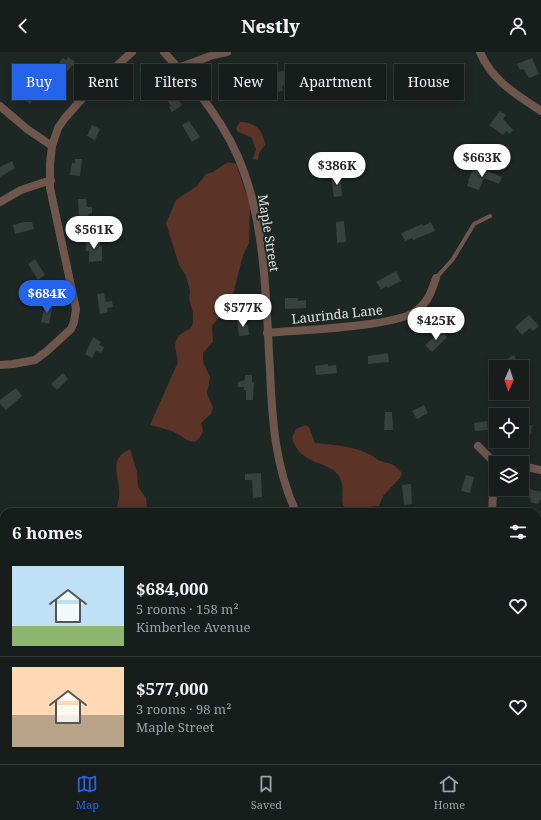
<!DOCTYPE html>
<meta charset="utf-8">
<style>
:root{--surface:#161d1b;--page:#1f2624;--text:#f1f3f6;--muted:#9ea2a3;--line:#353b3a;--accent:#2563eb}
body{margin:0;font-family:"Noto Serif",serif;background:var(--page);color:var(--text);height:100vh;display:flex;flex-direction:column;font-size:15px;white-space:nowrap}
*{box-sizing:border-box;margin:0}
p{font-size:13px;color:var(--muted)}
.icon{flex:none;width:22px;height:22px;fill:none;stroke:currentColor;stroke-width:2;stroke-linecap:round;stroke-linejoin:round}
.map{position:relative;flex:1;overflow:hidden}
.side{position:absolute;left:0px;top:456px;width:541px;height:256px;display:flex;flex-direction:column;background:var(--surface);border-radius:12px 12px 0 0;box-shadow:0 2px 10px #0003,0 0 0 1px var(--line)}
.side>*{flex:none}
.guide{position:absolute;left:12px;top:12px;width:517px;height:36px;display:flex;gap:8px}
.needle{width:26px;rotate:183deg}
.fabs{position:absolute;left:489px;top:308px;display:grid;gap:8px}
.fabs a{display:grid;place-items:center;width:40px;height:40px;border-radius:0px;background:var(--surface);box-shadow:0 2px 10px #0003,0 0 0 1px var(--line);font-size:20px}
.price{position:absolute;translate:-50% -34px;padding:0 9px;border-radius:14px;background:#fff;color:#222;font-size:13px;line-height:26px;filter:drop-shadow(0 1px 2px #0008)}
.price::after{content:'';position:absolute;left:50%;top:24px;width:12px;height:9px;margin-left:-6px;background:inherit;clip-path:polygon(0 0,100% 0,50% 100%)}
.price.active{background:var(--accent);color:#fff}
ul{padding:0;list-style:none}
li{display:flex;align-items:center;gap:12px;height:100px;padding:0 12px}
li+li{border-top:1px solid var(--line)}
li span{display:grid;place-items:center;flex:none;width:112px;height:80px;border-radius:0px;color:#555}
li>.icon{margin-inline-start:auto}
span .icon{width:48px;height:48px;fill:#fffc;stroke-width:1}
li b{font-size:17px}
h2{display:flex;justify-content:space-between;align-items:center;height:48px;padding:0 12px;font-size:17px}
.tag{padding:0 14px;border-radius:0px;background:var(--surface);box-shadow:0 2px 10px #0003,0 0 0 1px var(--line);font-size:14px;line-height:36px}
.tag.active{background:var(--accent);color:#fff}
header{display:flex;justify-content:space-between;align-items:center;height:52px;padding:0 12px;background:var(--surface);font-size:18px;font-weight:800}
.tabs{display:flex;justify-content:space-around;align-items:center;height:56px;border-top:1px solid var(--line);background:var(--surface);font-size:11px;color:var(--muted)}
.tabs a{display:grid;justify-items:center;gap:2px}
.tabs .active{color:var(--accent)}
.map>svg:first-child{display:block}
.green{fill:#5b3427}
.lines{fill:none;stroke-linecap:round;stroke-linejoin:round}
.stream{stroke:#004235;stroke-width:2}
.building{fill:#37413e}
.service{stroke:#6f564d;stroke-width:4}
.minor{stroke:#6f564d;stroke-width:8}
.labels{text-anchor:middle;stroke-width:4;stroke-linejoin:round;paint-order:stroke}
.street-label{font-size:13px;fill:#dde3e1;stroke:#1d2724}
</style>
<header><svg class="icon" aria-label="back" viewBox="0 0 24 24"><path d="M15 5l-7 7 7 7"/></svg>Nestly<svg class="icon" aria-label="person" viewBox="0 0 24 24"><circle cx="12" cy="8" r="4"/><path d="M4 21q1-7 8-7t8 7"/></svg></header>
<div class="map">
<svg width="541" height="712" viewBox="0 0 541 712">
<rect width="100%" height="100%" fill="#1d2724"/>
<!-- green -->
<path class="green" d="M240,70c16,0 23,9 25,23l-6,8 -1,7 -5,-1 3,-10 -5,-12 -13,-5 -2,-3 1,-3z
M228,110l8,2 14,41 -1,38 -6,12 -12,48 -19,23 1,16 -10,11v9l7,15 -3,17 6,13 -2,7 -10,9 2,8c-8,20 -17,7 -29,1 -7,-3 -16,-5 -24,-7l28,-63 -3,-16 1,-5 3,-6 12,-7 2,-5v-10l-4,-15 1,-7 -4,-15 -7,-11 -13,-42 10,-23 21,-14 9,-12 7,-2z
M306,373l3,2 6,16c19,2 39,3 56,12 3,1 5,4 7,5 14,6 12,0 24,13l-2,5 -17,18 -4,10 -33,3c-8,-7 0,-20 -6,-31 -8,-18 -40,-11 -48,-40l4,-9z
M130,397l7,23 1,15 8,11 1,14h-31c1,-7 4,-15 3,-22 -1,-18 -10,-31 11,-41z"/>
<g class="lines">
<!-- stream -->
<path class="stream" d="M153,708l1,4"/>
</g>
<!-- building -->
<path class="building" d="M68,5l7,5 -12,15 -6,-5 5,-7 -3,-3 4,-4 3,2z
M532,6l7,16 -10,4 -6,-9 -3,1 -3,-6z
M145,11l11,8 -6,7 -11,-8z
M447,12l16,8 -6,14 -5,-2 1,-4 -10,-6z
M324,16v2l6,-2 2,11 -18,3 -3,-11z
M360,18l17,1v7h-6v3h-11z
M284,19l3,14 -5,1 1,5 -5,1 -1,-5 -8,2 -2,-12 11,-2 -1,-3z
M404,19l18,3 -3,10 -10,-2v-2l-6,-2z
M239,26l5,22 -5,1 -2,-5 -11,3 -3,-11 7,-1 -1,-2 4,-1v-4z
M21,33l15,12 -6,7 -14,-13z
M170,37l12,16 -10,7 -3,-5 2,-1 -8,-12z
M500,59l6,4 -3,4 10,11 -3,4 -4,-3 -3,4 -14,-10z
M189,69l11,16 -8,5 -10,-17z
M92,73l8,4 -5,11 -8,-4z
M75,107h7l-2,17 -10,-1 2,-12h3z
M12,109l3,7 -15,9v-10z
M474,114l28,11 -3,7 -15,-6 -5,12 -12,-4 2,-5h-1z
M340,123l2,21 -8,1 -3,-21z
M78,147h8l1,8h5v6l-4,1v3l-9,1z
M344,169l2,21 -9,1 -1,-21z
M24,170h8l2,7 -19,5 -2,-9z
M431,170l4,9 -22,9 -1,-2 -7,3 -4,-8 21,-9 1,2z
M86,187h9v3l5,-1v5h2v15l-13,1v-11h-3z
M35,207l10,16 -7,5 -10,-16z
M396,219l5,10 -13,7 -1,-2 -6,3 -5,-7z
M104,241l2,9 6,-1 1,6 -6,1 1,4 -8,2 -3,-20z
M285,246h13v3l8,-1v8l-21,1z
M45,252l8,1 -4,19 -8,-2z
M529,263l10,11 -6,5 -3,-3 -8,7 -7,-8z
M237,267h6v6h5l1,10 -10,1z
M441,279l6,6 -15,15 -7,-7z
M93,285l8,5 -2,3 5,2 -3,6 -5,-3 -4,8 -7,-4z
M388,301l1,9 -21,2v-8z
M514,303l6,12h-13l-4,-6z
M328,312v2l8,-1 1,8 -21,2 -1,-9z
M63,321l5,6 -11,11 -6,-6z
M245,323h7v7h2l-1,18h-7v-10h-2v-3h-6v-5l7,-2z
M16,336l6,8 -16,14 -6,-6v-4z
M424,353l4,8 -11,6 -5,-8z
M385,360h7l1,18h-9z
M487,369l1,9 -13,1 -1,-8z
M522,372l10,1 -1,9 -9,-1z
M261,421l1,24 -9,1 -1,-18h-7v-6z
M466,423l8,2 -4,16 -9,-2z
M411,432l1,20 -8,1 -2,-20z
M526,436l15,4v9l-2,-1 -1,4 -8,-2 1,-4 -7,-2z"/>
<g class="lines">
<!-- service -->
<path class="service" d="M436,226l17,-19 21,-35 16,-8"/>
<!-- minor -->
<path class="minor" d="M164,0c32,36 64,74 80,120 22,61 22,134 26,198 2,49 5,97 26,142
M480,0c12,29 36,42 61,59
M178,16l35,-13 14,-3
M0,54l27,23 25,17
M0,150l21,-12 30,-10
M267,281c30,-3 129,-6 149,-22 12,-9 15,-18 20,-33
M0,313l13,-1 22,-4 12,-9 24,-22 3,-7 2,-13 -26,-121v-24l2,-18 6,-18 7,-10 23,-26 44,-40
M478,394l18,18
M522,414l19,4
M492,460l1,-17 3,-16
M537,623l4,-2
M537,630l4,7
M289,708l3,4
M428,708l3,4
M409,712l8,-4"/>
</g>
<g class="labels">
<!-- street labels -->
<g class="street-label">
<text transform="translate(269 181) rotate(81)" y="5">Maple Street</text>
<text transform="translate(337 262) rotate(-6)" y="5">Laurinda Lane</text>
</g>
</g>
</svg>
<div class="fabs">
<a><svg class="needle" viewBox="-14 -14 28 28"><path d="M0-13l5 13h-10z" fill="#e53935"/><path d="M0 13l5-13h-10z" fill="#9ea2a3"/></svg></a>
<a><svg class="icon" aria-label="locate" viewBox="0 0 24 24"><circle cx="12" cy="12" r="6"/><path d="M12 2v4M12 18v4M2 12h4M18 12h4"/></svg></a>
<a><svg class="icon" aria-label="layers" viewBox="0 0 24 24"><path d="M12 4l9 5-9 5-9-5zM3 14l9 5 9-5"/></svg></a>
</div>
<b class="price" style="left:482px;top:126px">$663K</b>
<b class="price" style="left:337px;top:134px">$386K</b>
<b class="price" style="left:94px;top:198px">$561K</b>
<b class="price active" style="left:47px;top:262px">$684K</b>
<b class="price" style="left:243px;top:276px">$577K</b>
<b class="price" style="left:436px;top:289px">$425K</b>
<div class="guide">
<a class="tag active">Buy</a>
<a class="tag">Rent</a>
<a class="tag">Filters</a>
<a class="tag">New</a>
<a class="tag">Apartment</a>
<a class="tag">House</a>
</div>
<section class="side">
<h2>6 homes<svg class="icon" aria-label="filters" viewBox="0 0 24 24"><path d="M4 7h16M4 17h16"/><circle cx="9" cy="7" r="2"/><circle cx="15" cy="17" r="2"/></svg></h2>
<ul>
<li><span style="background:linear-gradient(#bfe0f5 75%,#8fb573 0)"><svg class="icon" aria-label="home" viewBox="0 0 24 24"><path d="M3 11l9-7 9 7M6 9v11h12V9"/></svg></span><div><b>$684,000</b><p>5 rooms · 158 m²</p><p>Kimberlee Avenue</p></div><svg class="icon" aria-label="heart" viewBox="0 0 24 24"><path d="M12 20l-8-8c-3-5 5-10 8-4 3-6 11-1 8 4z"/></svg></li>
<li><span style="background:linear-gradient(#ffd9b3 60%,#b9a48a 0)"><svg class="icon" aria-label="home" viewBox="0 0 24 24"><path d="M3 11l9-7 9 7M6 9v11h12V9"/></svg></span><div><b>$577,000</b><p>3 rooms · 98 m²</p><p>Maple Street</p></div><svg class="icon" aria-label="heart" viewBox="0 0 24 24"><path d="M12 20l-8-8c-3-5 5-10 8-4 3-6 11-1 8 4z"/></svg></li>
</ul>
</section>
</div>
<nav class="tabs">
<a class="active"><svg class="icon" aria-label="map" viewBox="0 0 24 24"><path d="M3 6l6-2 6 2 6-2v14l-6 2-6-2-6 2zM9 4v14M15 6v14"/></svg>Map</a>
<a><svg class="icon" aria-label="saved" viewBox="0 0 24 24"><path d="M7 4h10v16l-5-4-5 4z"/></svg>Saved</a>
<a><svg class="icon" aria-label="home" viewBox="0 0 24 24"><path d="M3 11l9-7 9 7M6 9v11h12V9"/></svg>Home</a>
</nav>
